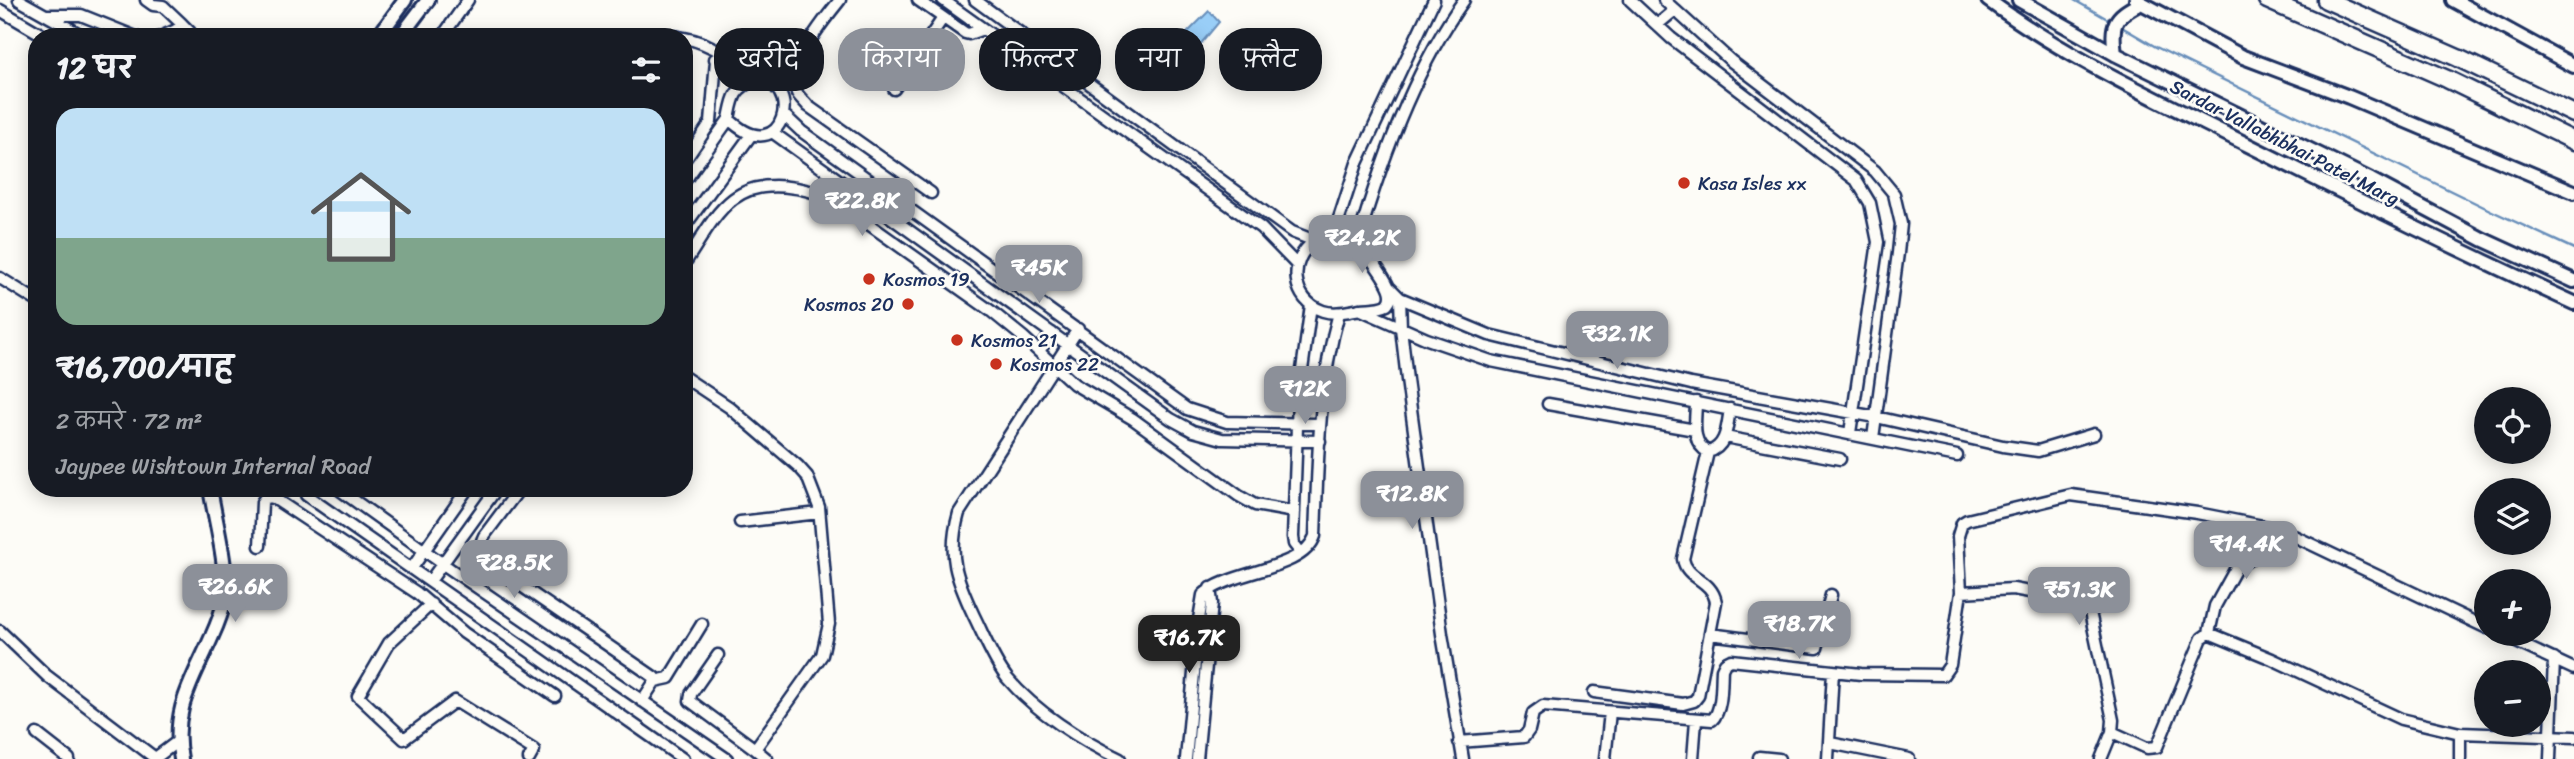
<!DOCTYPE html>
<html lang="hi">
<meta charset="utf-8">
<style>
:root{--surface:#171b24;--page:#242831;--text:#f1f3f6;--muted:#9ea1a6;--line:#363941;--accent:#8c9099}
body{margin:0;font-family:Sriracha,"Playpen Sans Deva",sans-serif;background:var(--page);color:var(--text);height:100vh;display:flex;flex-direction:column;font-size:26px;white-space:nowrap}
*{box-sizing:border-box;margin:0}
p{font-size:23px;color:var(--muted)}
.icon{flex:none;width:38px;height:38px;fill:none;stroke:currentColor;stroke-width:2;stroke-linecap:round;stroke-linejoin:round}
.map{position:relative;flex:1;overflow:hidden}
.side{position:absolute;left:28px;top:28px;width:665px;height:469px;display:flex;flex-direction:column;background:var(--surface);border-radius:28px;box-shadow:0 4px 18px #0003}
.side>*{flex:none}
.top-card{position:absolute;left:714px;top:28px;width:665px;height:63px;display:flex;gap:14px}
.tools{position:absolute;left:2474px;top:387px;display:grid;gap:14px}
.tools a{display:grid;place-items:center;width:77px;height:77px;border-radius:50%;background:var(--surface);box-shadow:0 4px 18px #0003;font-size:35px}
.price{position:absolute;translate:-50% -60px;padding:0 16px;border-radius:14px;background:var(--accent);color:#fff;font-size:23px;line-height:46px;filter:drop-shadow(0 2px 4px #0008)}
.price::after{content:'';position:absolute;left:50%;top:42px;width:21px;height:16px;margin-left:-10px;background:inherit;clip-path:polygon(0 0,100% 0,50% 100%)}
.price.current{background:#222;color:#fff}
ul{padding:0;list-style:none}
li{display:grid;align-content:center;gap:14px;height:371px;padding:0 28px}
li+li{border-top:2px solid var(--line)}
li span{display:grid;place-items:center;height:217px;border-radius:21px;color:#555}
li>.icon{margin-inline-start:auto}
span .icon{width:126px;height:126px;fill:#fffc;stroke-width:1}
li b{font-size:30px}
h2{display:flex;justify-content:space-between;align-items:center;height:84px;padding:0 28px;font-size:30px}
.pill{padding:0 24px;border-radius:28px;background:var(--surface);box-shadow:0 4px 18px #0003;font-size:24px;line-height:63px}
.pill.current{background:var(--accent);color:#fff}
.map>svg:first-child{display:block}
.water{fill:#99cef7;stroke:#678eba;stroke-width:2}
.lines{fill:none;stroke-linecap:round;stroke-linejoin:round}
.stream{stroke:#678eba;stroke-width:2.5}
.minor-tunnel{stroke:#d0d3d8;stroke-width:10;stroke-dasharray:10 5;stroke-linecap:butt}
.minor-casing{stroke:#1b2f5e;stroke-width:15}
.tertiary-casing{stroke:#1b2f5e;stroke-width:18}
.trunk-casing{stroke:#1b2f5e;stroke-width:21}
.minor{stroke:#fdfcf7;stroke-width:10}
.tertiary{stroke:#fdfcf7;stroke-width:12}
.trunk{stroke:#fdfcf7;stroke-width:16}
.poi-dot{fill:#c8321e;stroke:#fdfcf7;stroke-width:2.5}
.labels{text-anchor:middle;stroke-width:5;stroke-linejoin:round;paint-order:stroke}
.street-label{font-size:19px;fill:#1b2f5e;stroke:#fdfcf7}
.poi-label{font-size:19px;fill:#1b2f5e;stroke:#fdfcf7;text-anchor:start}
</style>
<div class="map">
<svg width="2574" height="759" viewBox="0 0 2574 759">
<rect width="100%" height="100%" fill="#fdfcf7"/>
<filter id="ink" filterUnits="userSpaceOnUse"><feTurbulence type="fractalNoise" baseFrequency=".0143" numOctaves="2"/><feDisplacementMap in="SourceGraphic" scale="14" xChannelSelector="R" yChannelSelector="G"/><feConvolveMatrix kernelMatrix="1 2 1 2 8 2 1 2 1" color-interpolation-filters="sRGB"/></filter>
<g filter="url(#ink)">
<!-- water -->
<path class="water" d="M1209,11l10,11 -20,24h-3l-11,-11z"/>
<g class="lines">
<!-- stream -->
<path class="stream" d="M2074,0l37,21
M2120,26l36,21 336,164 82,38"/>
<!-- minor-tunnel -->
<path class="minor-tunnel" d="M298,488l8,7"/>
<defs>
<path id="minor" d="M19,0l66,37
M146,0l7,5 10,1 19,18 -6,6 -16,7
M840,0c-16,20 -54,65 -43,93 2,4 8,9 11,13l123,87
M918,0l47,33 4,1 14,-5
M943,0l318,228 36,37
M975,0l317,232 23,9
M1630,0l41,38 185,142 14,23 8,39 -28,191
M1664,0l67,61 144,110 19,23 7,30 -3,29 -25,185
M0,10l46,27
M46,15h35l55,22
M182,24l8,8
M1657,25l18,-15
M668,35l11,2
M442,37l26,-37
M684,38c30,5 52,24 74,43
M715,59l28,26
M753,81c53,-5 32,92 -24,38 4,-19 4,-30 24,-38z
M894,89l49,-71
M784,115l17,16 386,278 40,13 93,2
M772,132l399,287 22,12 29,8 98,2
M684,162l27,-40 5,-62
M684,182l45,-63
M684,227l67,-92
M1329,237c10,0 19,1 27,6 9,6 35,41 35,52 0,5 -1,6 -4,10 -8,4 -17,3 -26,4 -13,2 -26,6 -38,2 -31,-10 -36,-51 -9,-69 4,-3 10,-4 15,-5z
M1333,237l24,-74 77,-163
M1357,244c23,-80 58,-176 107,-244
M684,264c15,-21 28,-49 49,-65 28,-22 74,-12 103,2l155,110 32,26 51,47 59,35 106,77 16,9 39,7
M0,278l37,23
M1390,288l10,10 89,37 202,49 185,33 127,29 35,5 56,-17
M1400,298l1,30 6,52 35,254 21,125
M1359,309l68,30 64,22 466,95
M1078,329l-119,184c-12,42 -3,65 15,103 10,20 19,44 33,62 29,34 73,62 113,81
M1039,351l13,-18
M684,377l45,30 69,59 9,10 12,31 10,117 -7,31 -67,94 -65,-48 1,-7 27,-39
M1696,402c0,18 -6,40 12,50 19,-5 19,-26 22,-43
M1548,404l147,26
M1725,437l115,22
M337,488l106,76 284,195
M520,488l-36,48c-5,10 -4,16 1,25l169,116 1,4 -13,20
M306,495l377,264
M740,522l79,-9
M260,546l2,-44 3,-4 7,-1 145,96 47,40 91,63
M1301,553l-7,-9 -1,-7 5,-138 13,-94
M412,568l56,-80
M430,581l67,-93
M1961,592l52,-3 33,6h38l3,3 26,122 -1,12 -11,27
M431,604l-42,39 -31,53 46,43 51,-38 79,49 -5,9
M0,631l47,45 108,82
M2209,633l6,-27 21,-38 17,-11 22,-28
M1710,634l107,14 14,-53
M2499,634l75,35
M655,681l14,-3 33,-54
M1594,692l89,12 11,-3 4,-5 18,-94c-5,-24 -29,-22 -33,-43l25,-107
M2112,732l35,16 10,-1 45,-109 7,-5 63,26 129,60 59,14
M37,734l32,25
M1459,742l65,-5 5,-7 4,-17 10,-7 169,14c11,-10 9,-37 10,-51l3,-6 6,-3 130,14 82,1 7,-10 11,-73 -3,-56 4,-13 5,-3 104,-25 126,18 71,14 26,9 193,92
M1830,743l79,16
M755,749l12,10
M1759,757l20,2
M154,759l24,-18
M1186,759l13,-140 4,-24c27,-25 100,-24 112,-59 3,-75 3,-150 24,-223
M1197,759l15,-156 -2,-15
M1605,759l5,-47
M1693,759l3,-39
M1828,759l5,-88
M2460,759v-26l114,4
M2550,759l4,-100"/>
<path id="tertiary" d="M1988,0c80,59 171,100 260,145 108,54 216,108 326,158
M2019,0l96,54 256,126 111,59 92,42
M2136,0l107,57 106,40 225,95
M2453,0l121,66
M378,37l27,-37
M400,37l28,-37
M2115,54c-4,-30 -2,-37 26,-51
M181,759c-10,-49 12,-79 31,-123 5,-11 10,-23 12,-35 5,-31 -9,-81 -14,-113"/>
<path id="trunk" d="M2267,0l180,79 127,62
M2326,0l132,58 116,56"/>
</defs>
<!-- minor casing -->
<use href="#minor" class="minor-casing"/>
<!-- tertiary casing -->
<use href="#tertiary" class="tertiary-casing"/>
<!-- trunk casing -->
<use href="#trunk" class="trunk-casing"/>
<!-- minor -->
<use href="#minor" class="minor"/>
<!-- tertiary -->
<use href="#tertiary" class="tertiary"/>
<!-- trunk -->
<use href="#trunk" class="trunk"/>
</g>
</g>
<!-- markers -->
<g class="poi-dot">
<circle cx="1684" cy="183" r="7"/>
<circle cx="869" cy="279" r="7"/>
<circle cx="908" cy="304" r="7"/>
<circle cx="957" cy="340" r="7"/>
<circle cx="996" cy="364" r="7"/>
</g>
<g class="labels">
<!-- street labels -->
<g class="street-label">
<text transform="translate(2285 142) rotate(27)" y="7">Sardar Vallabhbhai Patel Marg</text>
</g>
<!-- poi labels -->
<g class="poi-label">
<text x="1698" y="190">Kasa Isles xx</text>
<text x="883" y="286">Kosmos 19</text>
<text x="894" y="311" text-anchor="end">Kosmos 20</text>
<text x="971" y="347">Kosmos 21</text>
<text x="1010" y="371">Kosmos 22</text>
</g>
</g>
</svg>
<div class="tools">
<a><svg class="icon" aria-label="locate" viewBox="0 0 24 24"><circle cx="12" cy="12" r="6"/><path d="M12 2v4M12 18v4M2 12h4M18 12h4"/></svg></a>
<a><svg class="icon" aria-label="layers" viewBox="0 0 24 24"><path d="M12 4l9 5-9 5-9-5zM3 14l9 5 9-5"/></svg></a>
<a>+</a>
<a>−</a>
</div>
<b class="price" style="left:862px;top:238px">₹22.8K</b>
<b class="price" style="left:1362px;top:275px">₹24.2K</b>
<b class="price" style="left:1039px;top:305px">₹45K</b>
<b class="price" style="left:1617px;top:371px">₹32.1K</b>
<b class="price" style="left:1305px;top:426px">₹12K</b>
<b class="price" style="left:1412px;top:531px">₹12.8K</b>
<b class="price" style="left:2246px;top:581px">₹14.4K</b>
<b class="price" style="left:514px;top:600px">₹28.5K</b>
<b class="price" style="left:235px;top:624px">₹26.6K</b>
<b class="price" style="left:2079px;top:627px">₹51.3K</b>
<b class="price" style="left:1799px;top:661px">₹18.7K</b>
<b class="price current" style="left:1189px;top:675px">₹16.7K</b>
<div class="top-card">
<a class="pill">खरीदें</a>
<a class="pill current">किराया</a>
<a class="pill">फ़िल्टर</a>
<a class="pill">नया</a>
<a class="pill">फ़्लैट</a>
</div>
<section class="side">
<h2>12 घर<svg class="icon" aria-label="filters" viewBox="0 0 24 24"><path d="M4 7h16M4 17h16"/><circle cx="9" cy="7" r="2"/><circle cx="15" cy="17" r="2"/></svg></h2>
<ul>
<li><span style="background:linear-gradient(#bfe0f5 60%,#7fa58c 0)"><svg class="icon" aria-label="home" viewBox="0 0 24 24"><path d="M3 11l9-7 9 7M6 9v11h12V9"/></svg></span><div><b>₹16,700/माह</b><p>2 कमरे · 72 m²</p><p>Jaypee Wishtown Internal Road</p></div></li>
</ul>
</section>
</div>
